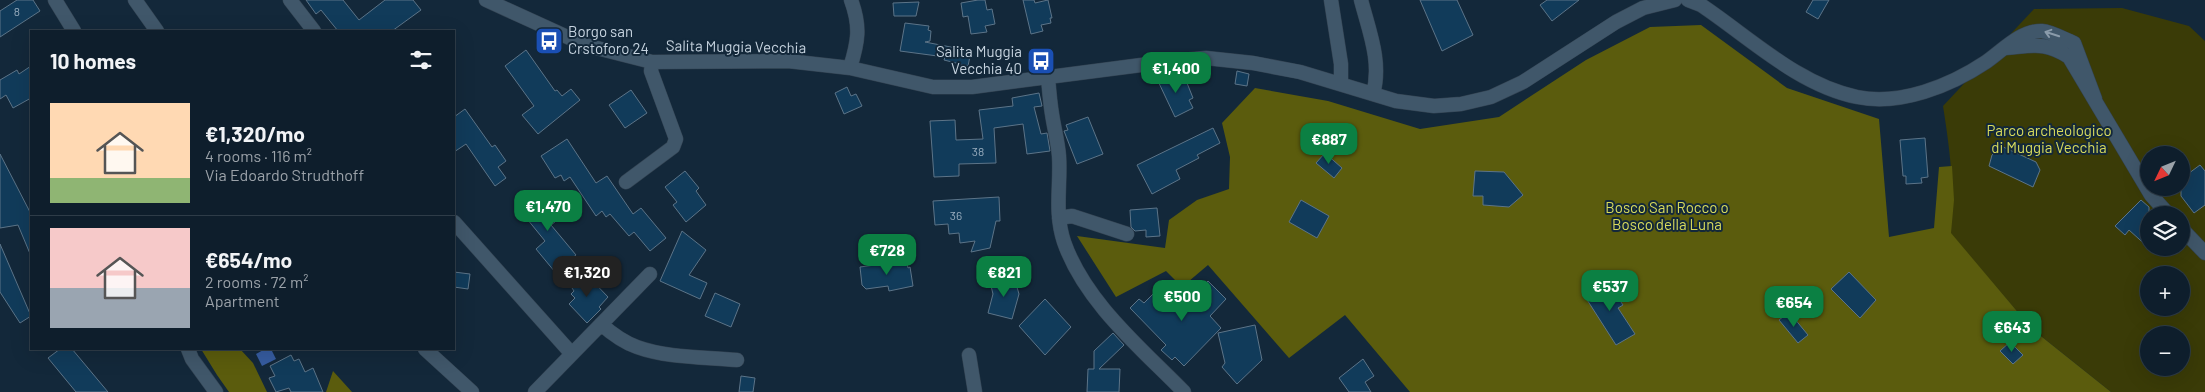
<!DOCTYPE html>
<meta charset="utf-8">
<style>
:root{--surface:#0e1e2c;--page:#172734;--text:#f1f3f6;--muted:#9ba2a9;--line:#2e3c48;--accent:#0b8043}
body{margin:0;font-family:Barlow,sans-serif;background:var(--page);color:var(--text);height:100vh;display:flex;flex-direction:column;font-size:19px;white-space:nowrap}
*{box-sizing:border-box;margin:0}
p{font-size:16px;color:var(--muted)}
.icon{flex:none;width:28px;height:28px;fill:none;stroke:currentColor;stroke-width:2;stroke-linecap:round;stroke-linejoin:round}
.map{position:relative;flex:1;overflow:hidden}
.drawer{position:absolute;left:30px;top:30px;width:425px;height:320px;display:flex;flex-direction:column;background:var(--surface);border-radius:0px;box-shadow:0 5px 20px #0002,0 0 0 1px var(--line)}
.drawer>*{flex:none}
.needle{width:32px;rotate:227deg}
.tools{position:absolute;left:2140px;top:146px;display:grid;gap:10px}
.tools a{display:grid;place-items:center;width:50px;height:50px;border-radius:50%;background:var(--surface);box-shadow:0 5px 20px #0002,0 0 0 1px var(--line);font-size:25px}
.price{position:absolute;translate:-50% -42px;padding:0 11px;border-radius:10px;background:var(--accent);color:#fff;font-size:16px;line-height:32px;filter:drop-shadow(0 1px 2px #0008)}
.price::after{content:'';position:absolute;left:50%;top:30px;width:15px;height:11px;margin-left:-8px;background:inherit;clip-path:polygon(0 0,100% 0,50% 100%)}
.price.current{background:#222;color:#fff}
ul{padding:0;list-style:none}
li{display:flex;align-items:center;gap:15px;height:125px;padding:0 20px}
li+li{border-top:1px solid var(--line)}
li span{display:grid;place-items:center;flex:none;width:140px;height:100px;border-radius:0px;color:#555}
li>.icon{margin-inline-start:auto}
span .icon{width:60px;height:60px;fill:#fffc;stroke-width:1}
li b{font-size:21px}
h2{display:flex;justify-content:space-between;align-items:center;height:60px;padding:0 20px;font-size:21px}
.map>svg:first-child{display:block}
.green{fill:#3a3b07;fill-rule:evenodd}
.forest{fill:#5b5c0d}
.water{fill:#365ca0}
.building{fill:#113b5a;stroke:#5c7488}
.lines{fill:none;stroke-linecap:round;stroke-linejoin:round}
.street-casing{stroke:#334352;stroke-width:15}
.street{stroke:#40576a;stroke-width:14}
.oneway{stroke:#8a9baa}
.labels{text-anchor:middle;stroke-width:4;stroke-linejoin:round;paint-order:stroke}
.number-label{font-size:12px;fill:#99adbe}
.poi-label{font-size:15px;fill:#c6d3df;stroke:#13283a;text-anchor:start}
.street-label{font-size:15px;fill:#c6d3df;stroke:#13283a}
.park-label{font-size:15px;fill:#d8db5c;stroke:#13283a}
</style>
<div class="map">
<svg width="2205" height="392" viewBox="0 0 2205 392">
<rect width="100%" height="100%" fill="#13283a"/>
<!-- green -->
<path class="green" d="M2122,8l67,18 16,15v351h-94l-79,-63 -82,-96c5,-45 0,-82 -7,-127l91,-97zM2149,155h32v33h-32zM2149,215h32v33h-32zM2149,275h32v33h-32zM2149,335h32v33h-32z"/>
<!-- forest -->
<path class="forest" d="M1701,25l86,63 92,31 10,118 45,-9 5,-61 13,-1 2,34 -3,33 81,96 79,63h-701l-65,-77 -56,43 -81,-93 -26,22 -16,-16 -50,26 -39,-61 88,12 4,-28 28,-20 32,-11 1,-32 -8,-34 33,-35 73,13 92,28 79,-12 87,-57 64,-33z
M201,349h39l13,14 14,29h-38l-12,-17z
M333,371l19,21h-26z"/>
<!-- water -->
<path class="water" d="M265,349h6l5,10 -14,7 -6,-12z"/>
<!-- building -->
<path class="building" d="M17,0h16l7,11 -40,26v-26z
M306,0h37l16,20 26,-20h28l8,10 -29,21h-54l-17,-21 -5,4z
M978,0h7l2,10 5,-1 3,15 -10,2 2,6 -16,2 -3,-18 -5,1 -2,-14z
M1023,0h11l1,3 13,-3 4,18h-2l1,5 -10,2 2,6 -12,3z
M1420,0h37l16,35 -31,16z
M1547,0h32l-27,21 -12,-16z
M1813,0h16l-11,19 -12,-7z
M919,2l-3,14h-22l-1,-13z
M905,23l24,3 -1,4 3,1 -1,10 -5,1 46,9 -3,15 -24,-6 1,-3 -45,-6z
M526,50l29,41 2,-1 5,6 9,-7 9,11 -42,34 -16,-19 12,-9 -29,-40z
M31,66v32l-18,10 -7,-13 -6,4v-19l17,-10 2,4z
M1237,71l12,3 -2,12 -12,-2z
M1170,73l5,9 10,-4 8,20 -4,2 4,8 -18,9 -18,-38z
M847,87l4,9 5,-2 6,12 -18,8 -9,-21z
M631,90l16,23 -22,15 -16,-23z
M1039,93l3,13 -8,1 7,27 6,-1 3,18 -23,3 -4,-30 -29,4 2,35 -37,1v12l-25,1 -4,-56 25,-1 1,20 27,-1 -4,-29 34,-4 -1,-8z
M465,109l27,38 3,-2 11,16 -8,6 8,11 -11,8 -29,-42 -12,8v-35z
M1088,117l15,37 -26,10 -13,-33 4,-1 -2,-5z
M1213,128l7,15 -23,12 2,3 -23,12 4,9 -28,15 -15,-29z
M1925,138l3,39 -7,1 1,5 -16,1v-8h-3l-3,-36z
M567,139l29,44 11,-7 26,38 8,-6 25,30 -16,13 -16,-19 -5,4 -19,-22 -4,3 -4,-6 -6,5 -26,-39 -6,4 -3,-6 -6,3 -14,-22z
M2001,146l35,16 4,8 -7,17 -44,-21 3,-11z
M1325,153l17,15 -8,10 -18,-15z
M0,154l31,60v42l-13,-31 -18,3z
M2200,165l5,6v34l-11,8 -13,-17v-17z
M685,171l14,17 -3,3 10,14 -20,17 -13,-17 4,-3 -12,-15z
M1475,171l29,1 19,23 -14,12 -26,-2v-9h-10z
M539,193l21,25 -9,7 25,30 -21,17 -19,-23 9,-8 -26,-32z
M999,197l1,24h-4l-6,27 -19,4 4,-11 -15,2 -1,-10 -10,1 -1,-10 -13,1 -2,-24z
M1301,200l28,16 -12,22 -28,-16z
M2141,200l8,7v41l-20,-18 -4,5 -10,-9z
M1157,208l3,28 -14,1v-7l-11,1 -4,-4 -1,-17z
M682,231l24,19 -17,25 18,8 -7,16 -40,-18z
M0,244l31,72 -11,7 -20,-31z
M897,262v2l10,-1 1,5 2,-1 3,19 -24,5 -1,-5 -22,3 -4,-4 -2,-18z
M454,272l16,2 -2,15 -14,-2z
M1849,272l27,28 -16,18 -29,-29z
M586,274l22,23 -9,10 2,2 -14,14 -18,-19 6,-6 -4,-4 3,-3 -2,-3z
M1006,277l1,2 7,-2 5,17 -7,25 -24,-6 5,-19 -3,-12z
M1606,280l17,25 -5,3 17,26 -19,11 -32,-50z
M1208,281l18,18 -16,17 11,12 -37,38 -9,-9 -3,3 -11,-10 5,-5 -36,-37 9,-9 5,4 13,-13 21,22z
M715,293l25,11 -9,23 -26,-11z
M1045,299l26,28 -26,28 -26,-29z
M1789,312l19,23 -10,8 -19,-23z
M1255,325l7,35 -25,24 -15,-17 3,-4 -7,-30z
M1113,333l11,12 -25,24h21l-1,23h-32l1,-23h6v-18z
M2010,342l13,13 -10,9 -13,-13z
M60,349h12l36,43h-32l-28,-34z
M291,355l3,6 5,-2 6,13 8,-4 10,24h-32l-2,-4 -13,4 -7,-14 6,-2 -5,-10z
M1363,359l11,17 -9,6 6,10h-22l-10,-14z
M741,376l14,2 -2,14h-14z"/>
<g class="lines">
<defs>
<path id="street" d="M55,0l19,31
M135,0l22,31
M290,0l24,31
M486,0l99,45 67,17 136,-1 62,7 83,19h39l200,-26 34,-3 47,5 47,9 96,29 38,5 27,-2 30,-7 32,-15 93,-60 27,-14 32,-8
M1331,0l10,64v20
M1361,0c8,31 21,62 12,94
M1688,0l13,5c48,32 97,80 156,92 43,9 93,-11 129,-35 16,-11 35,-32 56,-31 10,1 22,8 32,12l21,56
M2006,48c27,-2 39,-7 63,9l82,138 18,20
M850,68c8,-26 11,-41 1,-68
M1048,77c1,12 2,25 4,37 2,14 6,28 7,42 2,29 -5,56 5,86 21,60 77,106 120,150
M626,182l47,-35 3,-8 -25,-68 1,-9
M1059,218l13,-2 55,18
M454,222l117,131
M2181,228l24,25
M601,324c10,9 22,18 36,23 30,11 68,10 100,13
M188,349l4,10 24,33
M425,349l47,43
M969,355l6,37
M535,392l115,-118"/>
</defs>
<!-- street casing -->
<use href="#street" class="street-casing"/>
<!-- street -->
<use href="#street" class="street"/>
</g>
<!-- one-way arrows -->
<defs><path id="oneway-shaft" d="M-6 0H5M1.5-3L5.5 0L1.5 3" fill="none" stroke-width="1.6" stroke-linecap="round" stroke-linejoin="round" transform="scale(1.25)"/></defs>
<use class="oneway" href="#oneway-shaft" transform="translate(2052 34) rotate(-162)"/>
<!-- icons -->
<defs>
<symbol id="bus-square" viewBox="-11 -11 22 22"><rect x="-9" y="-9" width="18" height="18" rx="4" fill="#1a4fb4" stroke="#13283a"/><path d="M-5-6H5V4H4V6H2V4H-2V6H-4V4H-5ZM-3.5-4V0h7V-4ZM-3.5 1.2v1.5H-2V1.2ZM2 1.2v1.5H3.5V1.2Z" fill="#fff"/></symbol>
</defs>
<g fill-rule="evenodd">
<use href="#bus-square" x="533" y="25" width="32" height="32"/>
<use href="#bus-square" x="1025" y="45" width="32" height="32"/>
</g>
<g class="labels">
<!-- number labels -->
<g class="number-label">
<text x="17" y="16">8</text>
<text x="978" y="156">38</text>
<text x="956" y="220">36</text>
</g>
<!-- poi labels -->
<g class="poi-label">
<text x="568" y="37">Borgo san<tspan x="568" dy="17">Crstoforo 24</tspan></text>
<text x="1022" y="57" text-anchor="end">Salita Muggia<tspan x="1022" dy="17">Vecchia 40</tspan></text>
</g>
<!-- street labels -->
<g class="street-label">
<text transform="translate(736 47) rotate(1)" y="5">Salita Muggia Vecchia</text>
</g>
<!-- park labels -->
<g class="park-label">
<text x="2049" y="136">Parco archeologico<tspan x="2049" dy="17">di Muggia Vecchia</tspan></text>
<text x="1667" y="213">Bosco San Rocco o<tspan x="1667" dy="17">Bosco della Luna</tspan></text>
</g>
</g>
</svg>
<div class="tools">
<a><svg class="needle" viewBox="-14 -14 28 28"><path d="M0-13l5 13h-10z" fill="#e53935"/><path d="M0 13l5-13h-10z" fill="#9ba2a9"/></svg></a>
<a><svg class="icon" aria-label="layers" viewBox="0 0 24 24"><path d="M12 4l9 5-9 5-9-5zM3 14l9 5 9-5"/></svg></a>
<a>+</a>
<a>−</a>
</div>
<b class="price" style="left:1176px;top:94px">€1,400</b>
<b class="price" style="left:1329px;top:165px">€887</b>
<b class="price" style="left:548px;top:232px">€1,470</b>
<b class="price" style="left:887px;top:276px">€728</b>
<b class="price current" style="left:587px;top:298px">€1,320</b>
<b class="price" style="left:1004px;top:298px">€821</b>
<b class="price" style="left:1610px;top:312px">€537</b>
<b class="price" style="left:1182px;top:322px">€500</b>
<b class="price" style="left:1794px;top:328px">€654</b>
<b class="price" style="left:2012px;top:353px">€643</b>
<section class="drawer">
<h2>10 homes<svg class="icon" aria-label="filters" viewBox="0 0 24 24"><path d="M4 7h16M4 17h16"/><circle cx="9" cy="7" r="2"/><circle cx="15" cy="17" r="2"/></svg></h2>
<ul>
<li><span style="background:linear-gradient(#ffd9b3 75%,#8fb573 0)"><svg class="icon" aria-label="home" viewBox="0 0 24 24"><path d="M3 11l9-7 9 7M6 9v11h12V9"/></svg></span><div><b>€1,320/mo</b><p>4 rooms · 116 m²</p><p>Via Edoardo Strudthoff</p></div></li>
<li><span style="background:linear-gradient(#f6c9c9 60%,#9aa5b1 0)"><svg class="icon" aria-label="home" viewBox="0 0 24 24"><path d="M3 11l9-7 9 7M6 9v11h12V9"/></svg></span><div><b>€654/mo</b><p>2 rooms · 72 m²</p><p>Apartment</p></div></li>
</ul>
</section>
</div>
